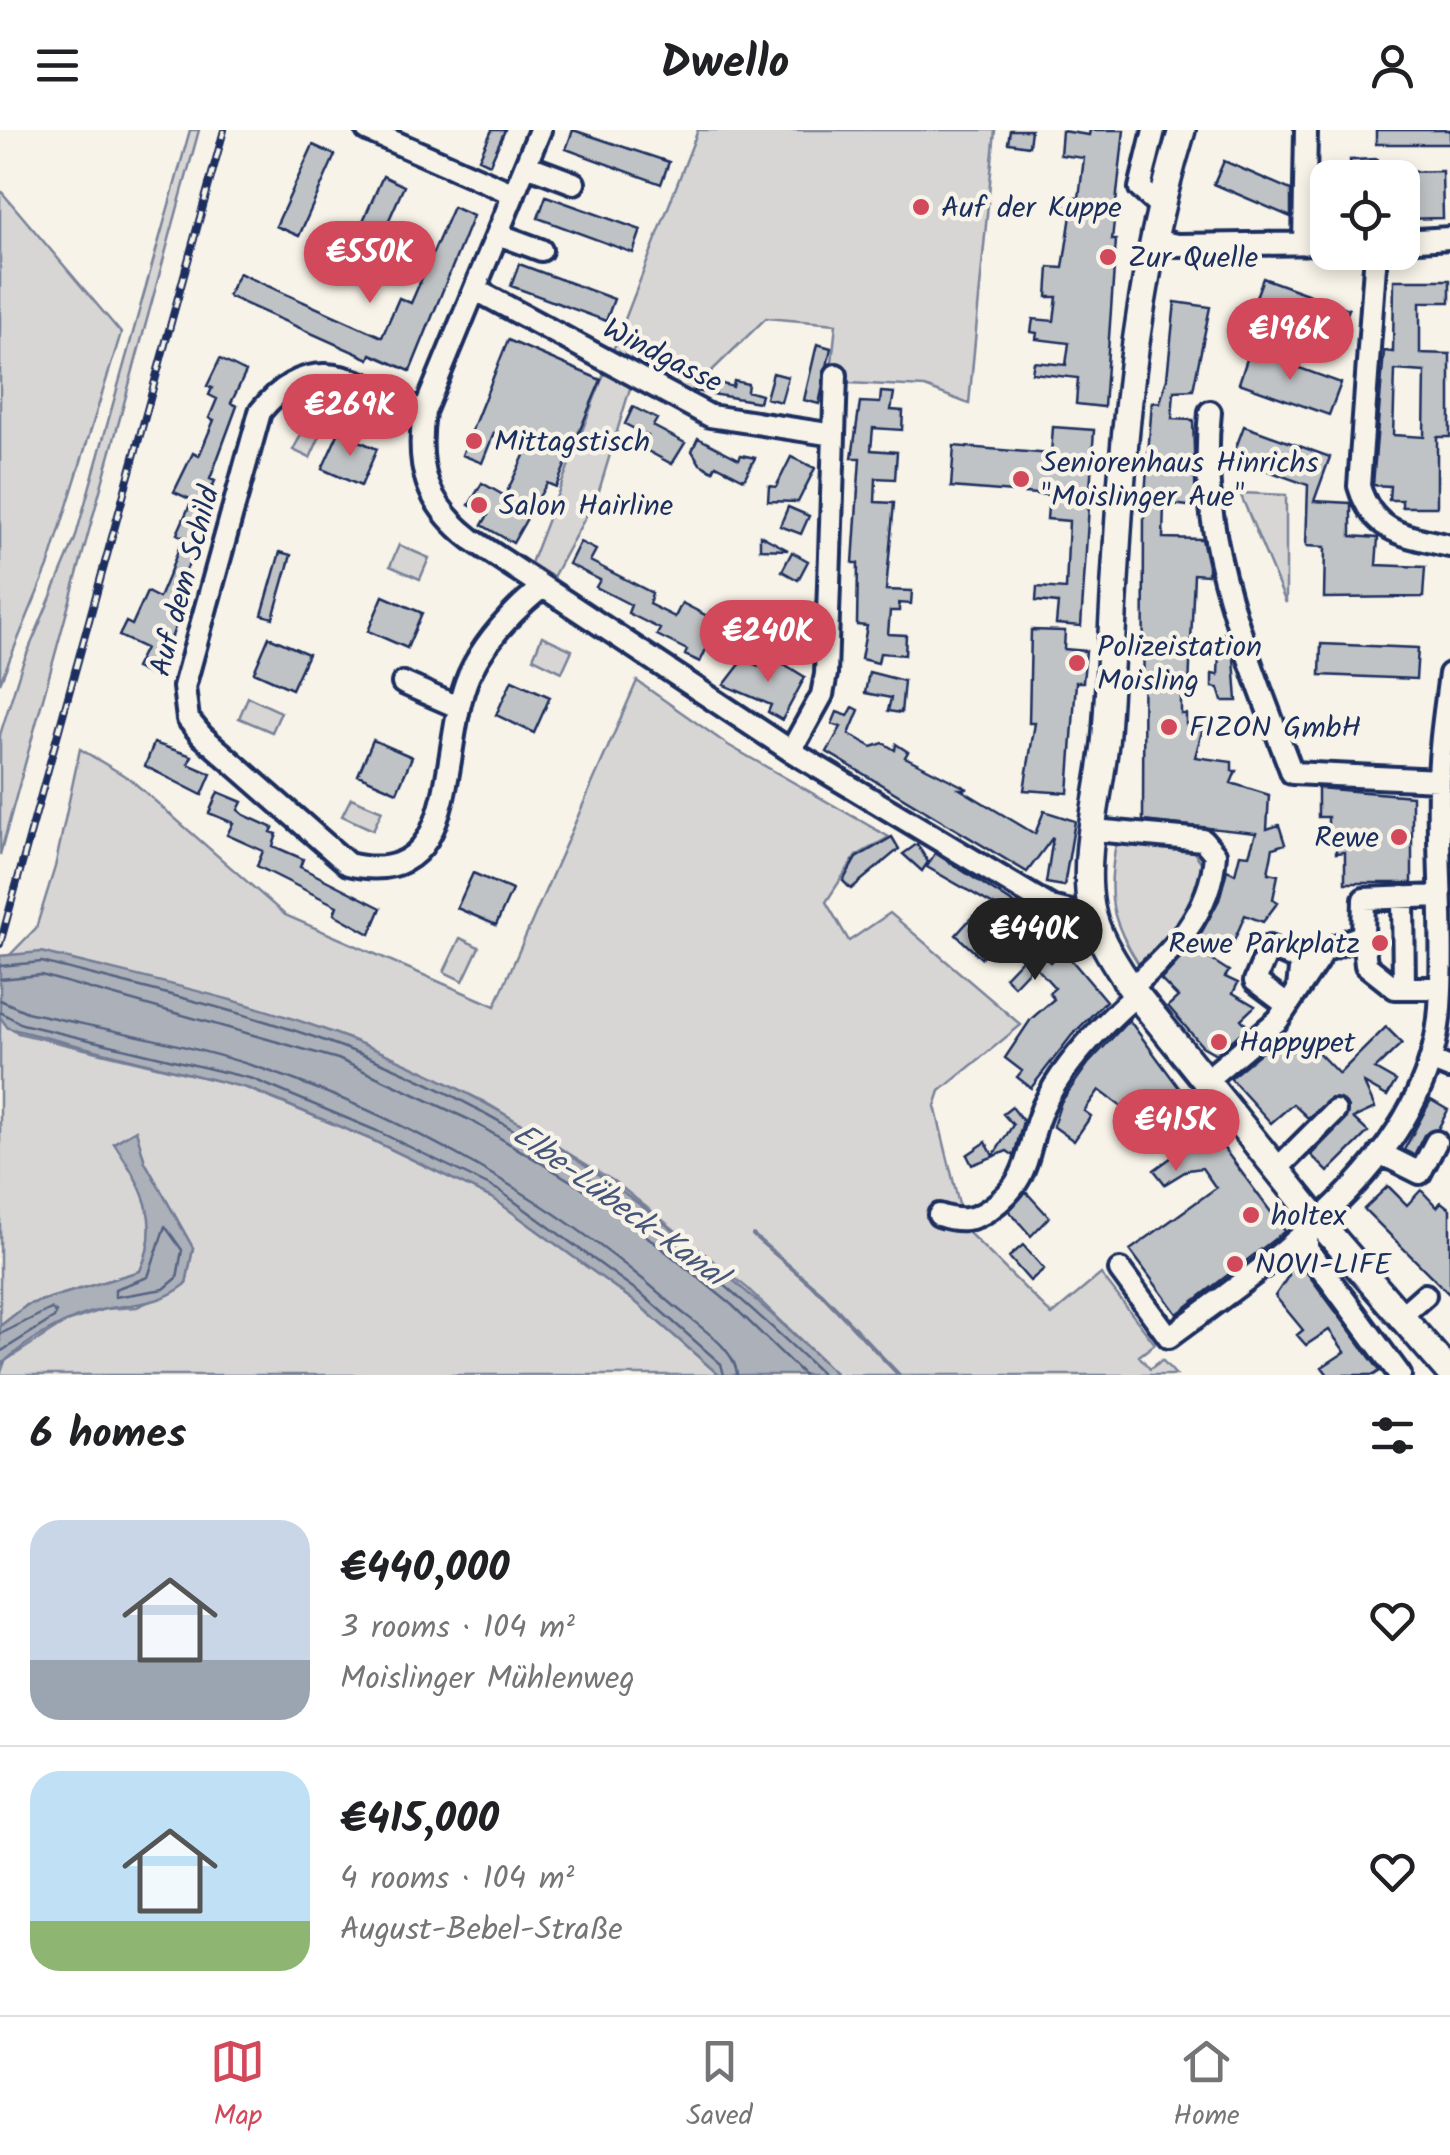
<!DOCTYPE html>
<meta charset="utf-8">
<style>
:root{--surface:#fff;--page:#f6f6f6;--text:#202124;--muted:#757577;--line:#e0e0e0;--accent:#d1495b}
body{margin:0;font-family:Kalam,sans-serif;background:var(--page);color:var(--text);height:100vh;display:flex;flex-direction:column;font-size:38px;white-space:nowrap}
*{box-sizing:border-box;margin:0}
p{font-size:32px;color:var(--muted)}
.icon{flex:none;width:55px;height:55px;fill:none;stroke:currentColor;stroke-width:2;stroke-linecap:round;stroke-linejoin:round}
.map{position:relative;height:1245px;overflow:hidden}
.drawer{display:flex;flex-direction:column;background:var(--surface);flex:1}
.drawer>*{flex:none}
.controls{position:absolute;left:1310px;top:30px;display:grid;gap:20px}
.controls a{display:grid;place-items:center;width:110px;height:110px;border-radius:20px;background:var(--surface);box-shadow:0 5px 15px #0003;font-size:50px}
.price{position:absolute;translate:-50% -85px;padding:0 22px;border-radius:35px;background:var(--accent);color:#fff;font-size:32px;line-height:65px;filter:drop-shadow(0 2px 5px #0008)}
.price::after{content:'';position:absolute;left:50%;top:60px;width:30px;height:22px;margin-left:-15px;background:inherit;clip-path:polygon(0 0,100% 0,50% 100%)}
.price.active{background:#222;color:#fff}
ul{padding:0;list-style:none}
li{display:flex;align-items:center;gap:30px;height:250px;padding:0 30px}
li+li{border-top:2px solid var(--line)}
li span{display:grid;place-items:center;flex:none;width:280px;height:200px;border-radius:30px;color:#555}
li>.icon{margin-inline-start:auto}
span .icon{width:120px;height:120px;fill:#fffc;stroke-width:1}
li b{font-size:42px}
h2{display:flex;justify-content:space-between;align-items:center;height:120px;padding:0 30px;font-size:42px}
header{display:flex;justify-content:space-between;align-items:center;height:130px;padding:0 30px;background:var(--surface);font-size:45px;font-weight:800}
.tabs{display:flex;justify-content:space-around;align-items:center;height:140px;border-top:2px solid var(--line);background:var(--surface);font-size:28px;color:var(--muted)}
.tabs a{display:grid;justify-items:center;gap:5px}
.tabs .active{color:var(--accent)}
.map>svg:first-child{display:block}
.green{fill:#d7d6d4;stroke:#798299;stroke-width:2.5}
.water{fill:#acb0b9;stroke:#727c95;stroke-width:2.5}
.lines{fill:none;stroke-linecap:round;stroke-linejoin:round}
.shore{stroke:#556382;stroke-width:2.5}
.stream{stroke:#727c95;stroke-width:4}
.building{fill:#c0c3c5;stroke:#1b2f5e;stroke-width:2.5;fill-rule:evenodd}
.minor-casing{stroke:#1b2f5e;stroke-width:28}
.major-casing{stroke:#1b2f5e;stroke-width:32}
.minor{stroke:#f7f3e8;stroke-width:20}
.major{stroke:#f7f3e8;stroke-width:25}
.rail-casing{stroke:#1b2f5e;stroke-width:8}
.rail{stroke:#f7f3e8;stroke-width:4;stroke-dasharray:11;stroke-linecap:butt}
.poi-dot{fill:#d1495b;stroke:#f7f3e8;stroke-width:4}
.labels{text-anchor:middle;stroke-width:9;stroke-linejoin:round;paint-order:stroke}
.poi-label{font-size:30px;fill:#1b2f5e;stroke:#f7f3e8;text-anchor:start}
.street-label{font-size:30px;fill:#1b2f5e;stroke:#f7f3e8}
.water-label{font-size:32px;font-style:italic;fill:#465679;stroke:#f7f3e8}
</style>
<header><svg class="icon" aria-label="menu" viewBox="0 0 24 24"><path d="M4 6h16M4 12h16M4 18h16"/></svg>Dwello<svg class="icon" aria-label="person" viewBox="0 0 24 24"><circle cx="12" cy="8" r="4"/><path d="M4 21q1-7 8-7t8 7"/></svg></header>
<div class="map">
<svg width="1450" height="1245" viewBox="0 0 1450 1245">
<rect width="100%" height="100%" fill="#f7f3e8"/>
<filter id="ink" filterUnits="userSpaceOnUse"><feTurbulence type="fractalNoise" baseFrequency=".01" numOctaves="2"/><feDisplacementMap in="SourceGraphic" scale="20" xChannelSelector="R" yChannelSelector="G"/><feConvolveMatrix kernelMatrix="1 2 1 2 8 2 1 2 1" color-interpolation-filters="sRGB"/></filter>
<g filter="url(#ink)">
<!-- green -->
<path class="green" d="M190,0h9l-199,725v-120l21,-67 54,-129z
M698,0h297l-26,274 -44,-17 -95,-5 6,-58 -70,-6 -80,78 -54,-14 -34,112 -45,83 -22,-14z
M0,60l121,143 -72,231 -49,119z
M319,271l15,4 -24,53 -17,-8z
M1240,363l46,2v108z
M399,415l30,13 -9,21 -30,-13z
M542,506l30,14 -10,22 -29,-14z
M637,551l91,64 161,92 -33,19 -30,46 23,39 41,-28 131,112 -81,66 -5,15 30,123 87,86 49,-41 54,70 -16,12 11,13 12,-9 14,15h-339l-90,-87 -132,-106 -132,-81 -136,-63 -340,-80 29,-30 19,-61 25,-118 50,30 155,136 210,91z
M248,567l33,15 -9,20 -33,-14z
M351,668l31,13 -9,19 -31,-14z
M1117,708l73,9 14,19 -8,43 -54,60c-33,-49 -36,-74 -25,-131z
M460,808l19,9 -16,34 -19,-9z
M0,887l18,16 226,54 128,53 122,59 144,105 81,71h-719l5,-14 61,-39 39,-13 32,-2 49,-23 7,-36 -48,-86 -10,-31 -21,12c29,43 49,78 26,128l-113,34 -27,21z"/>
<!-- water -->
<path class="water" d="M41,822c101,26 209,48 306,86 191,74 344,197 490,337h-118l-81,-71 -144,-105 -122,-59 -122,-51 -242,-61 -8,-11v-61z
M136,1000l9,32 48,86 -7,36c-26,21 -50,19 -81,25 -36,7 -80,32 -105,57v-40l27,-21 113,-34c23,-50 2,-85 -26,-128z"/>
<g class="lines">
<!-- shore -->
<path class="shore" d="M0,836l42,-4c100,26 203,49 300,85 185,68 340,193 481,328
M0,849l41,-4 297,84 134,62 130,79 130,105 72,70
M0,870l27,12c76,17 156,31 230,55 148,49 298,134 415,237 20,18 64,43 65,71
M0,882l22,12 231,55 124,52 123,60 144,105 77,68 3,11
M165,1096l17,24 -5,28 -13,11 -49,8v-8l33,-12z
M0,1204l51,-25 5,3 -2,6 -54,34"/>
<!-- stream -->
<path class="stream" d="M753,1105l69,59 77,81"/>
</g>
<!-- building -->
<path class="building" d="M492,0h13l-15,34 -11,-5z
M573,0l96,32 -8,22 -95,-35z
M1010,0h21l-2,16 -21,-3z
M1090,0h34l-12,110h4l-12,167 -28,-3 2,-26 -46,-5 2,-11 32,3 3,-22 -33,-4 1,-6 -6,-1 2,-13 21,2 3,-24h-10l2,-30 14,1 8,-53 -16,-2 2,-17 22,2 5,-40 -24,-3 2,-24 27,4z
M1376,0h74v14h-74z
M313,15l22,10 -36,81 -23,-10z
M1377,29l1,19h-27l-1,-18z
M1224,31l67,29v27l-77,-33z
M1442,41l1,47 -41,1v-47z
M383,46l21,10 -36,81 -21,-10z
M546,66l95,34 -8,23 -95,-35z
M453,77l20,9 -63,155 -39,-17 -2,5 -141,-63 11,-23 143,64 17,-39 12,5z
M519,134l95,35 -8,22 -95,-35z
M1263,148l86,31 -7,19 -86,-31z
M1394,150h56v22h-30v51l30,1v83h-13v70h-35v-7h-13l1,-14 -17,-1 11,-134 9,1zM1395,240l30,2 -1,65 -31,-2z
M1175,172l35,5 -17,83 -19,1 -2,28 21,1 3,87 -32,-4 -1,35 39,1 6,27v9l-14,-1 -5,114h-8v26h5v10h18l-9,33 37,5v9h4l-5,12 38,12 -2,34 12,-4 6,19 -12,4 -5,25 10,2 -5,24 5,3 -15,20 -18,-7 -15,35 -31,-13 20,-37 8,-30 8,4 5,-20 9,1 7,-22 -113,-12 1,-312 8,-107 8,1 7,-25z
M508,210l93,40 -45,107 -9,-4 -34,60 -31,-18 6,-10 -19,-10 13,-22 23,13 23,-49 -34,-14 -12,30 -20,-8z
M817,214l14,4 -12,56 -15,-4z
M1250,220l91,33 -12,32 -90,-32z
M220,229l26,13 -15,31 6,3 -27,73 5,2 -15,32 6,3 -16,35 4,2 -14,30 6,3 -14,33 5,3 -20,56 -22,-10 10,-20 -26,-12 7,-14 6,3 15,-33 12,6 11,-26 13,-35 -6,-3 15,-34 -18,-8 19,-39 6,3 15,-36 -5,-2 8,-19 -8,-4 3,-7 -5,-2z
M773,243l15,4 -7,25 -15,-4z
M708,250l25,7 1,-6 14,3 -1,7 14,4 -2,7 -65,-11z
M881,262l13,1 -3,17 12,1 -1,19 -29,-2 -2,22 26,2 -2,27 -19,-1 -1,24 19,1 -8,87 26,1 -1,13 -12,-1v8h-9l-2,23 18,1 -1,20 -25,-2 -2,10 -17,-4 6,-33 -10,-1 1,-62h-5l7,-105h-8l8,-56 20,1z
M633,277l24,12 -4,7 32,17 -13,21 -30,-16 6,-12 -23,-12z
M1244,296l86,31 -16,44 37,2v33l27,2 -2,27 49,2 -2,30 -99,1 1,-51 -19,-1 2,-61 -76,-27z
M1053,297l41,3 -13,196 -25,-2 2,-21 -22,-2 1,-14 29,2 3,-68 -22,-2 2,-24 -98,-8 3,-41 97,8z
M339,302l38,17 -16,37 -39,-17z
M698,308l41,21 2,-4 14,3 -11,21 -28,-14 -3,6 -13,-7 -8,-13z
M791,327l24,11 -17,34 -30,-1 1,-15 7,1z
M788,377l21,9 -8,18 -21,-8z
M760,405l28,15 -28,-1z
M580,412l16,8 -6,11 62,32 -3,11 26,13 7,-14 29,15 -9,17 6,10 -8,17 -15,-7 2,-5 -30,-15 3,-6 -32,-16 3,-8 -35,-18 4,-7 -31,-16z
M280,422l11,3 -18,63 -11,-3z
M792,422l16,9 -10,19 -16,-9z
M383,466l39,17 -15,35 -39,-17z
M792,475l19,9 -10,20 -19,-9z
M1031,500l34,1 -1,18 22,2 -3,31h-7l-8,111 -44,-3 11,-67h-6z
M1220,503l6,1 8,24 3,43h-15l-4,-13 -6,-1v-13l6,1z
M269,507l39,17 -16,35 -38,-17z
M1321,514l97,4 -2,31 -96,-4z
M774,528l31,19 -23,43 -14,-8 3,-7 -47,-20 20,-26 23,11z
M869,542l35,9 -3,32 -13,-2 3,-13 -26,-5z
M512,550l38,17 -16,36 -38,-18z
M853,577l6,3 -10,24 23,13 11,-4 12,7 1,-6 12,8 -3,5 63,32h-8l75,45 9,-23 31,10 -11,65 -18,-3 7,-46 -26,35 -200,-120 14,-25 -9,-3 5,-12 11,4z
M373,610l39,17 -15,35 -39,-17z
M154,613l38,13 -4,8 23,10 -9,21 -57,-29z
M1318,658l94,8v87h-67v-31l-9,1 1,-19h-9v-17h-10z
M218,662l24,10 -4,8 6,5 29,13 -2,4 6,2 -4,12 30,13 -3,8 81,41 -11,26 -36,-20 3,-8 -80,-40 6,-15 -36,-16 6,-12 -24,-10z
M892,707l7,12 -48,40 -8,-8 13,-23z
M917,714l11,18 -6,9 -19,-17z
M935,723l98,63 -12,20 29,26 13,-12 43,51 -34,34 -41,53 -14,-11 5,-6 -17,-13 26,-39 23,-20 -5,-6 6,-5 -21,-23 -20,21 -9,-9 17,-18 -26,-24 13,-21 -82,-47z
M473,743l39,17 -16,35 -39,-17z
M973,786l25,23 -17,19 -25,-23z
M1191,817l38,24 -4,6 13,6 -5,10 22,13 -14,13 7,8 -32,27 -14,-8 -34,-40 10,-9 -17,-17z
M1129,890l156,211 -108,83 -47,-64 86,-62 -14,-20 -14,2 -23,14 -11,-14 32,-23 -4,-6 5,-4 -20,-29 -22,17 4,6 -13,7 -8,-10 6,-4 -8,-14 -27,-20 -15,21 7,5 -17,25 -21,-15 8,-24 27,-38z
M1386,897l16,16 -27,26 21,12 -9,15 -23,-13 11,25 -22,10 15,14 -40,40 -17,-17 34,-35 3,-12 -4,-7 -13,-3 -23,20 -15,-14 -22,19 -41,-45 51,-42 12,15 13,-11 33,34z
M1431,970l17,10 -10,19 -14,6 -10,20 -10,-5z
M1012,977l11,14 -9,35 -7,-5 -35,14 -5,-10 19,-13 7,14 20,-31 -10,-11z
M1388,1056l19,19 14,-15 16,17 4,-5 9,7v86l-86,-86z
M1026,1062l23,25 -18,19 -22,-25z
M1023,1115l21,24 -14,12 -21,-24z
M1296,1128l84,113 -6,4h-46l-6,-8 23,-15 -16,-22 -23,15 -9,-10 6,-5 -28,-34 14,-21 -5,-7z"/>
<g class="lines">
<defs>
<path id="minor" d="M367,0l147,64
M540,0l-116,282c-8,55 2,92 47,127l320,212 260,156 24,6 16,-3
M1154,0l-14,58 21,19
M526,35l48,18
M498,104l43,16
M1153,110l24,5 151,-2
M1402,111l48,-3
M1304,114l2,-114
M1376,122l-17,234c14,48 48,50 91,60
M476,160l234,126 124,19
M424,282c-65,-28 -110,-67 -164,0l-76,275 4,32 14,17 146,128c117,28 90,-118 121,-189 16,-35 44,-64 73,-88
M1210,282c-14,127 38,244 82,361l147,7
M403,553l55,24
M791,621l31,-56 4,-21 10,-299
M1094,700l109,10 12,14c-4,59 -42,97 -84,134
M1403,767l1,91
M1363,805l3,30 29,23h45
M1287,875l-32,-24 14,-34 32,14 -3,27
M1430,930l20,8
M1205,951l73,-61 46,-69 39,-16 1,-36 75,-3
M1380,1023l40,20 16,-31
M1277,1039l58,-58
M939,1085c20,7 34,6 51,-6 49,-35 33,-69 59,-114 21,-38 55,-72 87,-100
M1307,1105v14l93,126
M1120,1140l49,67c109,-81 261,-179 271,-329 5,-73 -3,-147 -1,-220 0,-38 6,-76 11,-114
M1400,1187l25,-22"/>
<path id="major" d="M1182,0c-62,201 -62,395 -76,603 -4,55 -25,118 -15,174 5,29 24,56 40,81l189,235 130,150"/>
</defs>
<!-- minor casing -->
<use href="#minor" class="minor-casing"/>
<!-- major casing -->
<use href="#major" class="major-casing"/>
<!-- minor -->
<use href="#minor" class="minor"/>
<!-- major -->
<use href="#major" class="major"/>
<defs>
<path id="rail" d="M0,814l224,-814"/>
</defs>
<!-- rail casing -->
<use href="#rail" class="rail-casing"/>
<!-- rail -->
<use href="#rail" class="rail"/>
</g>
</g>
<!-- markers -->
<g class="poi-dot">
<circle cx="921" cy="77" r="10"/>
<circle cx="1108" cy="127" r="10"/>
<circle cx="474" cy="311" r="10"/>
<circle cx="1021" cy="349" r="10"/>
<circle cx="479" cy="375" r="10"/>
<circle cx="1077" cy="533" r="10"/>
<circle cx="1169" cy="597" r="10"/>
<circle cx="1399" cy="707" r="10"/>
<circle cx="1380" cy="813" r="10"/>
<circle cx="1219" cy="912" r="10"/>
<circle cx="1251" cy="1085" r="10"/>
<circle cx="1235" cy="1134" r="10"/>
</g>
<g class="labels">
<!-- poi labels -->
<g class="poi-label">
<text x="941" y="87">Auf der Kuppe</text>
<text x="1128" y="137">Zur Quelle</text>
<text x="494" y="321">Mittagstisch</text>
<text x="1041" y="342">Seniorenhaus Hinrichs<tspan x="1041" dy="34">"Moislinger Aue"</tspan></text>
<text x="499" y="385">Salon Hairline</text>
<text x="1097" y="526">Polizeistation<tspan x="1097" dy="34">Moisling</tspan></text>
<text x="1189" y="607">FIZON GmbH</text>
<text x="1379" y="717" text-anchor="end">Rewe</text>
<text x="1360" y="823" text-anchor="end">Rewe Parkplatz</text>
<text x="1239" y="922">Happypet</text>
<text x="1271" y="1095">holtex</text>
<text x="1255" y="1144">NOVI-LIFE</text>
</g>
<!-- street labels -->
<g class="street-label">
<text transform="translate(663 225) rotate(27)" y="10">Windgasse</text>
<text transform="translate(184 451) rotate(-75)" y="10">Auf dem Schild</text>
</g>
<!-- water labels -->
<g class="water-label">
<text transform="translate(620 1074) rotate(36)" y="11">Elbe-Lübeck-Kanal</text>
</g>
</g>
</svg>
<div class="controls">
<a><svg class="icon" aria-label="locate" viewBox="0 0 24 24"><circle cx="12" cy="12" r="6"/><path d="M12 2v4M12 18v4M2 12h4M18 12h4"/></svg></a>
</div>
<b class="price" style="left:370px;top:176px">€550K</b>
<b class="price" style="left:1290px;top:253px">€196K</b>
<b class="price" style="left:350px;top:329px">€269K</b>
<b class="price" style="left:768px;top:555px">€240K</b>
<b class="price active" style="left:1035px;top:853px">€440K</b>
<b class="price" style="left:1176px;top:1044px">€415K</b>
</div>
<section class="drawer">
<h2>6 homes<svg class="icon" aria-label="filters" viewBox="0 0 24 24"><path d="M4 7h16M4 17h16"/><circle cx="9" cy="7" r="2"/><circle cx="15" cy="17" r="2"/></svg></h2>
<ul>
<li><span style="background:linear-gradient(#c9d6e8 70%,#9aa5b1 0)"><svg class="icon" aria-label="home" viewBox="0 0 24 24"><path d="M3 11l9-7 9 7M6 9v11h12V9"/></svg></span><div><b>€440,000</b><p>3 rooms · 104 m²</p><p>Moislinger Mühlenweg</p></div><svg class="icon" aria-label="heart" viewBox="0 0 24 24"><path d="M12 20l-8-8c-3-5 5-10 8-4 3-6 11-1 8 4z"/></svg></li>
<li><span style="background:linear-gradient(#bfe0f5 75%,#8fb573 0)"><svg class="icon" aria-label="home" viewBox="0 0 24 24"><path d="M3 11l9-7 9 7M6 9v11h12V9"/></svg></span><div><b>€415,000</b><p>4 rooms · 104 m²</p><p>August-Bebel-Straße</p></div><svg class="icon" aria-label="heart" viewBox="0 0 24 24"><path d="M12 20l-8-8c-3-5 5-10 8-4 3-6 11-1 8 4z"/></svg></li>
</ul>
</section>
<nav class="tabs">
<a class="active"><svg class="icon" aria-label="map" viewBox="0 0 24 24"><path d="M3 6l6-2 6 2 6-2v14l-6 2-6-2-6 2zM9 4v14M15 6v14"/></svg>Map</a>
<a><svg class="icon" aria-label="saved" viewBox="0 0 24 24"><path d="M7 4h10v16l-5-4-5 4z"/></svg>Saved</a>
<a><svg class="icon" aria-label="home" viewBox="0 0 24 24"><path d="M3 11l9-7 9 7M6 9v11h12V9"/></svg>Home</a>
</nav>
